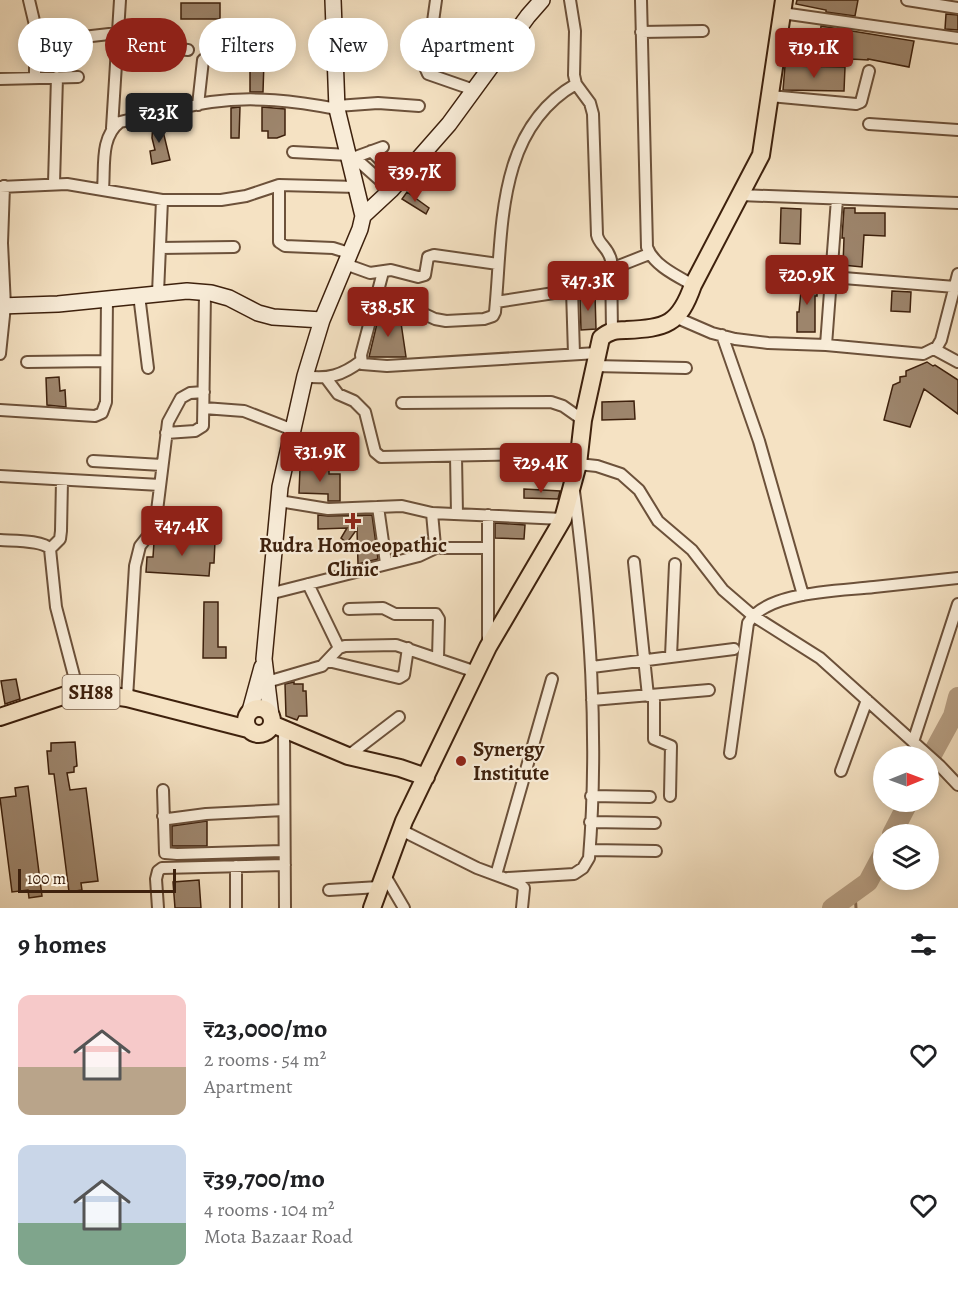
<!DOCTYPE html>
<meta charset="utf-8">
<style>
:root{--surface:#fff;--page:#f2f2f2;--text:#202124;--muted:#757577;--accent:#8f2418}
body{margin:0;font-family:Alegreya,serif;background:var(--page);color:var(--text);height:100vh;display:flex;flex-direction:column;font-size:22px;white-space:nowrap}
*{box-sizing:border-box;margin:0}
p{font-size:20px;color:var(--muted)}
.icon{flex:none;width:33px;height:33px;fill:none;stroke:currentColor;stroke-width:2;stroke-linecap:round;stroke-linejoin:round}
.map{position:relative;height:908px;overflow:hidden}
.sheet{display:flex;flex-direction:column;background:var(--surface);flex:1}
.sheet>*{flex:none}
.hud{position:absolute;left:18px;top:18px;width:600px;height:54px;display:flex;gap:12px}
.needle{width:39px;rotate:89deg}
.tools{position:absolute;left:873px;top:746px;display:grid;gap:12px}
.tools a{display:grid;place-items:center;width:66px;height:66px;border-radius:50%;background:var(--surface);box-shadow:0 3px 15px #0003;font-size:30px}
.scale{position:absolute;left:18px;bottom:15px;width:158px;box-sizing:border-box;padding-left:6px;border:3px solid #3e210d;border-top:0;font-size:16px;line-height:21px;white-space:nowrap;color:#3e210d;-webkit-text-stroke:4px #f8ecd8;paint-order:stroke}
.price{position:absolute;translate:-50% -51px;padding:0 14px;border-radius:6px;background:var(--accent);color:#fff;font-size:20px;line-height:39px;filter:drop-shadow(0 2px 3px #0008)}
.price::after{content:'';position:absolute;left:50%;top:36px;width:18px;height:14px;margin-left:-9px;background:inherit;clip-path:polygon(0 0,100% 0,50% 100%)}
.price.on{background:#222;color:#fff}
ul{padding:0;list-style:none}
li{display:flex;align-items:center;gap:18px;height:150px;padding:0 18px}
li span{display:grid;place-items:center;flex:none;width:168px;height:120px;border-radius:12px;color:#555}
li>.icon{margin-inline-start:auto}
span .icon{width:72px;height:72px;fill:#fffc;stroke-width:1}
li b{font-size:26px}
h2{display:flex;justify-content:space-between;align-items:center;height:72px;padding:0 18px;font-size:26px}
.chip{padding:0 21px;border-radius:27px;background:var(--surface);box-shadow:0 3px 15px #0003;font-size:21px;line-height:54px}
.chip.on{background:var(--accent);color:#fff}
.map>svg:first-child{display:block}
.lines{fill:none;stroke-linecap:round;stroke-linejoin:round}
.stream{stroke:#876d55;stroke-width:3}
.river{stroke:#b7a085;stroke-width:20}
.building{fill:#9d856c;stroke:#3e210d;stroke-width:1.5}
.street-casing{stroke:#6c513a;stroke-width:14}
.secondary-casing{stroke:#3e210d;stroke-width:18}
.primary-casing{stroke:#3e210d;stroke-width:20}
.street{stroke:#f8ecd8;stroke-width:10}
.secondary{stroke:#f8ecd8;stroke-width:15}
.primary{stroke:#f5e2c3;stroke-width:16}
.poi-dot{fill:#8f2418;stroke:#f8ecd8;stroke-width:2}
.labels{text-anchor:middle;stroke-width:4.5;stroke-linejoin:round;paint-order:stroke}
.shield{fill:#f8ecd8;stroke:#765e4a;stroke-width:1.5}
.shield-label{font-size:20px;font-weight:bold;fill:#3e210d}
.poi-label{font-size:21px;font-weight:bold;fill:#3e210d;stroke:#f8ecd8}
</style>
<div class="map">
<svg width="958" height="908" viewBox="0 0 958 908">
<rect width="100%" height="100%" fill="#f5e2c3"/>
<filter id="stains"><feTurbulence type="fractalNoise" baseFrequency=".00333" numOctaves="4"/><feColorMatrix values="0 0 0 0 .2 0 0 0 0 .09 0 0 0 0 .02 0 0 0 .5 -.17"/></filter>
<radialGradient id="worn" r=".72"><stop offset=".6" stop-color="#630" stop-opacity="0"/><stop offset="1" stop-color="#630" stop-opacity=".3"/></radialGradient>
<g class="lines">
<!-- stream -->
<path class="stream" d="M855,893l1,15"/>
<!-- river -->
<path class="river" d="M928,762l25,-46 5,-19
M892,834l17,-33
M832,908l36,-26 16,-30"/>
</g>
<!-- building -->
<path class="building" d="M797,0h61l-3,16 -29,-4v-2l-30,-6z
M181,3h39v16h-39z
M946,14l12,1v15l-13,-1z
M821,26l93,15 -5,26 -41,-8v1l-17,-1v-9l-32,-3z
M257,45v16h7l-1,31h-13v-45z
M785,66l60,1 -1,24 -61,-1z
M240,107l-1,31h-8v-30z
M262,107l23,2v26l-8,3h-9v-7h-6z
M164,119v7l-2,1 8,33 -18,4 -2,-13 5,-1 -3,-12 1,-16z
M407,192l22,16 -3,6 -24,-15z
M781,208l20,1 -1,35 -20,-1z
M844,208h11v5h30v23l-21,-1 -2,32 -19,-2 1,-27h-2z
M805,277l8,1 2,2v8l2,-1v9h-2v36h-18v-20h2l3,-32z
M892,291l19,1 -1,20 -19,-1z
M595,294l1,35 -15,1 -1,-33z
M380,311l7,1v3h6v2l7,-1 6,41h-37z
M927,362l6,4 2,-1 23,15v34l-34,-25 -14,38 -26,-7 9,-35 7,-3v-5l6,-1v-5z
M59,377l1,14 5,-1 1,17 -19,-2 -1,-27z
M634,401l1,18 -33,1v-18z
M300,468l29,1v5h11v27h-12v-7l-29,-1z
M524,489l36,2 -2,8 -34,-1z
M318,515l10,1 44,-1 6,44 -20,5 -1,-35 -10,14 -6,-5 6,-10 -29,1z
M495,523l30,2 -1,14 -29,-1z
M164,538l51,3 -1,22h-4l-1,13 -63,-4 1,-15h6l1,-15 9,1z
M204,602h14v45h8v11h-23z
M16,679l4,20 -15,5 -4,-23z
M294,682v2h9v7h3l1,25h-8l-2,4 -11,-4 -1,-32z
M75,742l2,24 -3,1v5l-7,1 3,17 16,-2 12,93 -17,2 1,7 -13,2 -15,-118h-5l-2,-23h4v-8z
M28,786l14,110 -13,2 -1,-8 -16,2 -12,-94 16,-2 -1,-8z
M207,821v25h-35v-20z
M199,880l2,28h-26l-2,-26z"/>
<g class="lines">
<defs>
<path id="street" d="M29,0l10,42
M436,0l-6,43 -6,22 4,9 46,16
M570,0l5,31 -1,44 2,9 14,19 3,11 4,121c2,10 11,12 14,25l1,71
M641,0l6,247c6,18 30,29 46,38
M907,0l51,8
M782,13l176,25
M641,32l62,-1
M117,43l71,7
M35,77v-33l4,-2 79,-9
M0,79l78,-2
M770,96l86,8 5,-2 8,-31
M198,105l5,-45 6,-5 67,-27
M337,106l41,-3 41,3
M869,124l89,6
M112,128l8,-128
M371,151l29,28
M293,152l56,3
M355,158l36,32
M350,159l33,-12
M54,183l3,-106
M279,185v57l6,4 48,2 16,5
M0,187l67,-3 95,16h59l25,-4 33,-11 78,2
M103,189c2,-23 -3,-52 17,-67 30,-7 60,-15 91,-20 43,-6 84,-1 126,7
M740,195l218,8
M0,245l2,-2 2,-57
M160,248l74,-1
M345,264l25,9 21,-3 27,7 7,-2 3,-18 6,-2 64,9
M611,269l38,-15
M383,272l-22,83 1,9 25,2 210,-13
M831,277l124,10
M572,290l2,64
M158,293l4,-93
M139,295l9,73
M496,302l116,-18
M374,303l31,2 30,14 11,2 38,-2 9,-3 2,-4c8,-80 0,-182 81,-228
M675,317l37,16 23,6 33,4 58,2 97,9 14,-7 4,-7 17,-66
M722,335l37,106 44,154
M826,345l11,-146
M934,349l24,13
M0,354l5,-48 -3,-63
M27,362l79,-1
M594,366l92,2
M305,376c22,4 38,-1 56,-15
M326,378l12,16 16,7 11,11 10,40 6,5 197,-4
M402,403l149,-1 12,4 20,14
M204,408l40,3 49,19
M0,410l95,6 7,-3 4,-11 1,-103
M166,433l29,-2 8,-5 2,-133
M456,456l1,58
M93,461l69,4
M578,464l19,2 24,8 18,16 19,31 34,29 31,40 29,25 68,43 120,108 18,19
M0,476l160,9
M279,501l49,8 74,-3 30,7 131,6
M378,507l8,56
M432,513l3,33 7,2h46
M488,515v128
M0,540c13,1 43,0 50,9l6,58 22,84
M50,549l10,-10 1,-8 1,-51
M634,562l14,134
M308,584l31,64
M269,594l150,-38 19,-9
M349,609l34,-1 12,6h41l3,5 -1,39
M671,656l4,-92
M328,661l71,17 5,-3 4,-27
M592,667l142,-18
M267,682l55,-16 17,-18 6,-2 51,-1 80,27
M654,696v43l17,7 -1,50
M127,698l8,-132 5,-20 15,-19 13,-105 13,-24 9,-5 14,-1
M592,700l117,-10
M284,730l1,178
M913,742l45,-138
M730,753l18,-130c18,-32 93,-32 126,-36 28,-3 56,-6 84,-9
M348,756l51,-39
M841,771l26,-71
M163,790l2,63 12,1 107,-3
M591,796l59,1
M163,816l5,3 38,-5 78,-4
M590,822l65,1
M401,830l76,38 43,16 4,4 -2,20
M590,850l66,1
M236,866v42
M384,874l20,34
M496,875l56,-196
M508,878l66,-4 9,-6 6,-10c10,-123 1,-245 -15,-367
M329,890l50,-3
M158,908l-2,-29 2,-8 4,-3 123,-3"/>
<path id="secondary" d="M363,216l28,-26 58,-66 79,-108 14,-16
M0,306l58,-2 129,-13 24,2 18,5 29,15 15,4 49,3
M250,711l12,-44
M271,716l-7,-57 16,-172 25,-111 17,-56 38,-91 3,-13 -26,-107 -4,-109"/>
<path id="primary" d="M246 721a13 13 0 1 1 26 0a13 13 0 1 1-26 0Z
M0,717l78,-26 49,7 121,31
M272,724l76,32 52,12 26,9
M372,908l32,-87 84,-174 75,-128 15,-55 5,-44 18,-82c8,-7 15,-8 25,-8 40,-2 53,-5 67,-45l68,-130 23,-155"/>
</defs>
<!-- street casing -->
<use href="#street" class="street-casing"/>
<!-- secondary casing -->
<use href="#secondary" class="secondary-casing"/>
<!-- primary casing -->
<use href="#primary" class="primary-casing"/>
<!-- street -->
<use href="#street" class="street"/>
<!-- secondary -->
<use href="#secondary" class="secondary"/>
<!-- primary -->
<use href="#primary" class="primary"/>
</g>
<!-- markers -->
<g class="poi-dot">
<path d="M350 512h6v6h6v6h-6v6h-6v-6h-6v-6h6z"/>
<circle cx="461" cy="761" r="6"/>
</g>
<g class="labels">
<!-- shield labels -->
<rect class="shield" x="62.5" y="675" width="57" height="34" rx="4.5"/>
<g class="shield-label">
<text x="91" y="699">SH88</text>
</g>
<!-- poi labels -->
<g class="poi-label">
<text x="353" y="552">Rudra Homoeopathic<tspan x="353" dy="24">Clinic</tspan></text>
<text x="473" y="756" text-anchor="start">Synergy<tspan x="473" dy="24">Institute</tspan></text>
</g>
</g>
<rect width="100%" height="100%" filter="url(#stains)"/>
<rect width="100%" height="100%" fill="url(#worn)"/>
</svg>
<div class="tools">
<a><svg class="needle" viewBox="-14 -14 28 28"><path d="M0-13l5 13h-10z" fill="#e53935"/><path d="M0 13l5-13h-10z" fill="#757577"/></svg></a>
<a><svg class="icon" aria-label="layers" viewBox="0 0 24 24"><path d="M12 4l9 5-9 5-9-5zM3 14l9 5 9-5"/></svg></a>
</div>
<div class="scale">100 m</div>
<b class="price" style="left:814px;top:79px">₹19.1K</b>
<b class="price on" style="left:159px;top:144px">₹23K</b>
<b class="price" style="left:415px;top:203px">₹39.7K</b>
<b class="price" style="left:807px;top:306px">₹20.9K</b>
<b class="price" style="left:588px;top:312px">₹47.3K</b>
<b class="price" style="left:388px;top:338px">₹38.5K</b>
<b class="price" style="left:320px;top:483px">₹31.9K</b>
<b class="price" style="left:541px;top:494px">₹29.4K</b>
<b class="price" style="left:182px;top:557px">₹47.4K</b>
<div class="hud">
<a class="chip">Buy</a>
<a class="chip on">Rent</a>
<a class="chip">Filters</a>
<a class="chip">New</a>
<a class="chip">Apartment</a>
</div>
</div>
<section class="sheet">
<h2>9 homes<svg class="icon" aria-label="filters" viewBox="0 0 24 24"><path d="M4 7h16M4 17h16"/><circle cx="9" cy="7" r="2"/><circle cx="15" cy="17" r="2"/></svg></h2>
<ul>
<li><span style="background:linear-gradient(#f6c9c9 60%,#b9a48a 0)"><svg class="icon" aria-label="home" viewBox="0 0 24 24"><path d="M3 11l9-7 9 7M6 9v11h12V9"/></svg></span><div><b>₹23,000/mo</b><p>2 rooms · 54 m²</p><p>Apartment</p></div><svg class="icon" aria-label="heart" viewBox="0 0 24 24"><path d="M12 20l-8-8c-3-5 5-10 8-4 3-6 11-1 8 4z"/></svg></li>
<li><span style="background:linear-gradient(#c9d6e8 65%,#7fa58c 0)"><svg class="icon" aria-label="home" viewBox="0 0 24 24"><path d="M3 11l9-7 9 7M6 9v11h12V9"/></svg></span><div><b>₹39,700/mo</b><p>4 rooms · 104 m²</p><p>Mota Bazaar Road</p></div><svg class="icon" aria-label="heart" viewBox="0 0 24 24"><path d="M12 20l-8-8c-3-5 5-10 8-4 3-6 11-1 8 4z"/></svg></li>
</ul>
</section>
